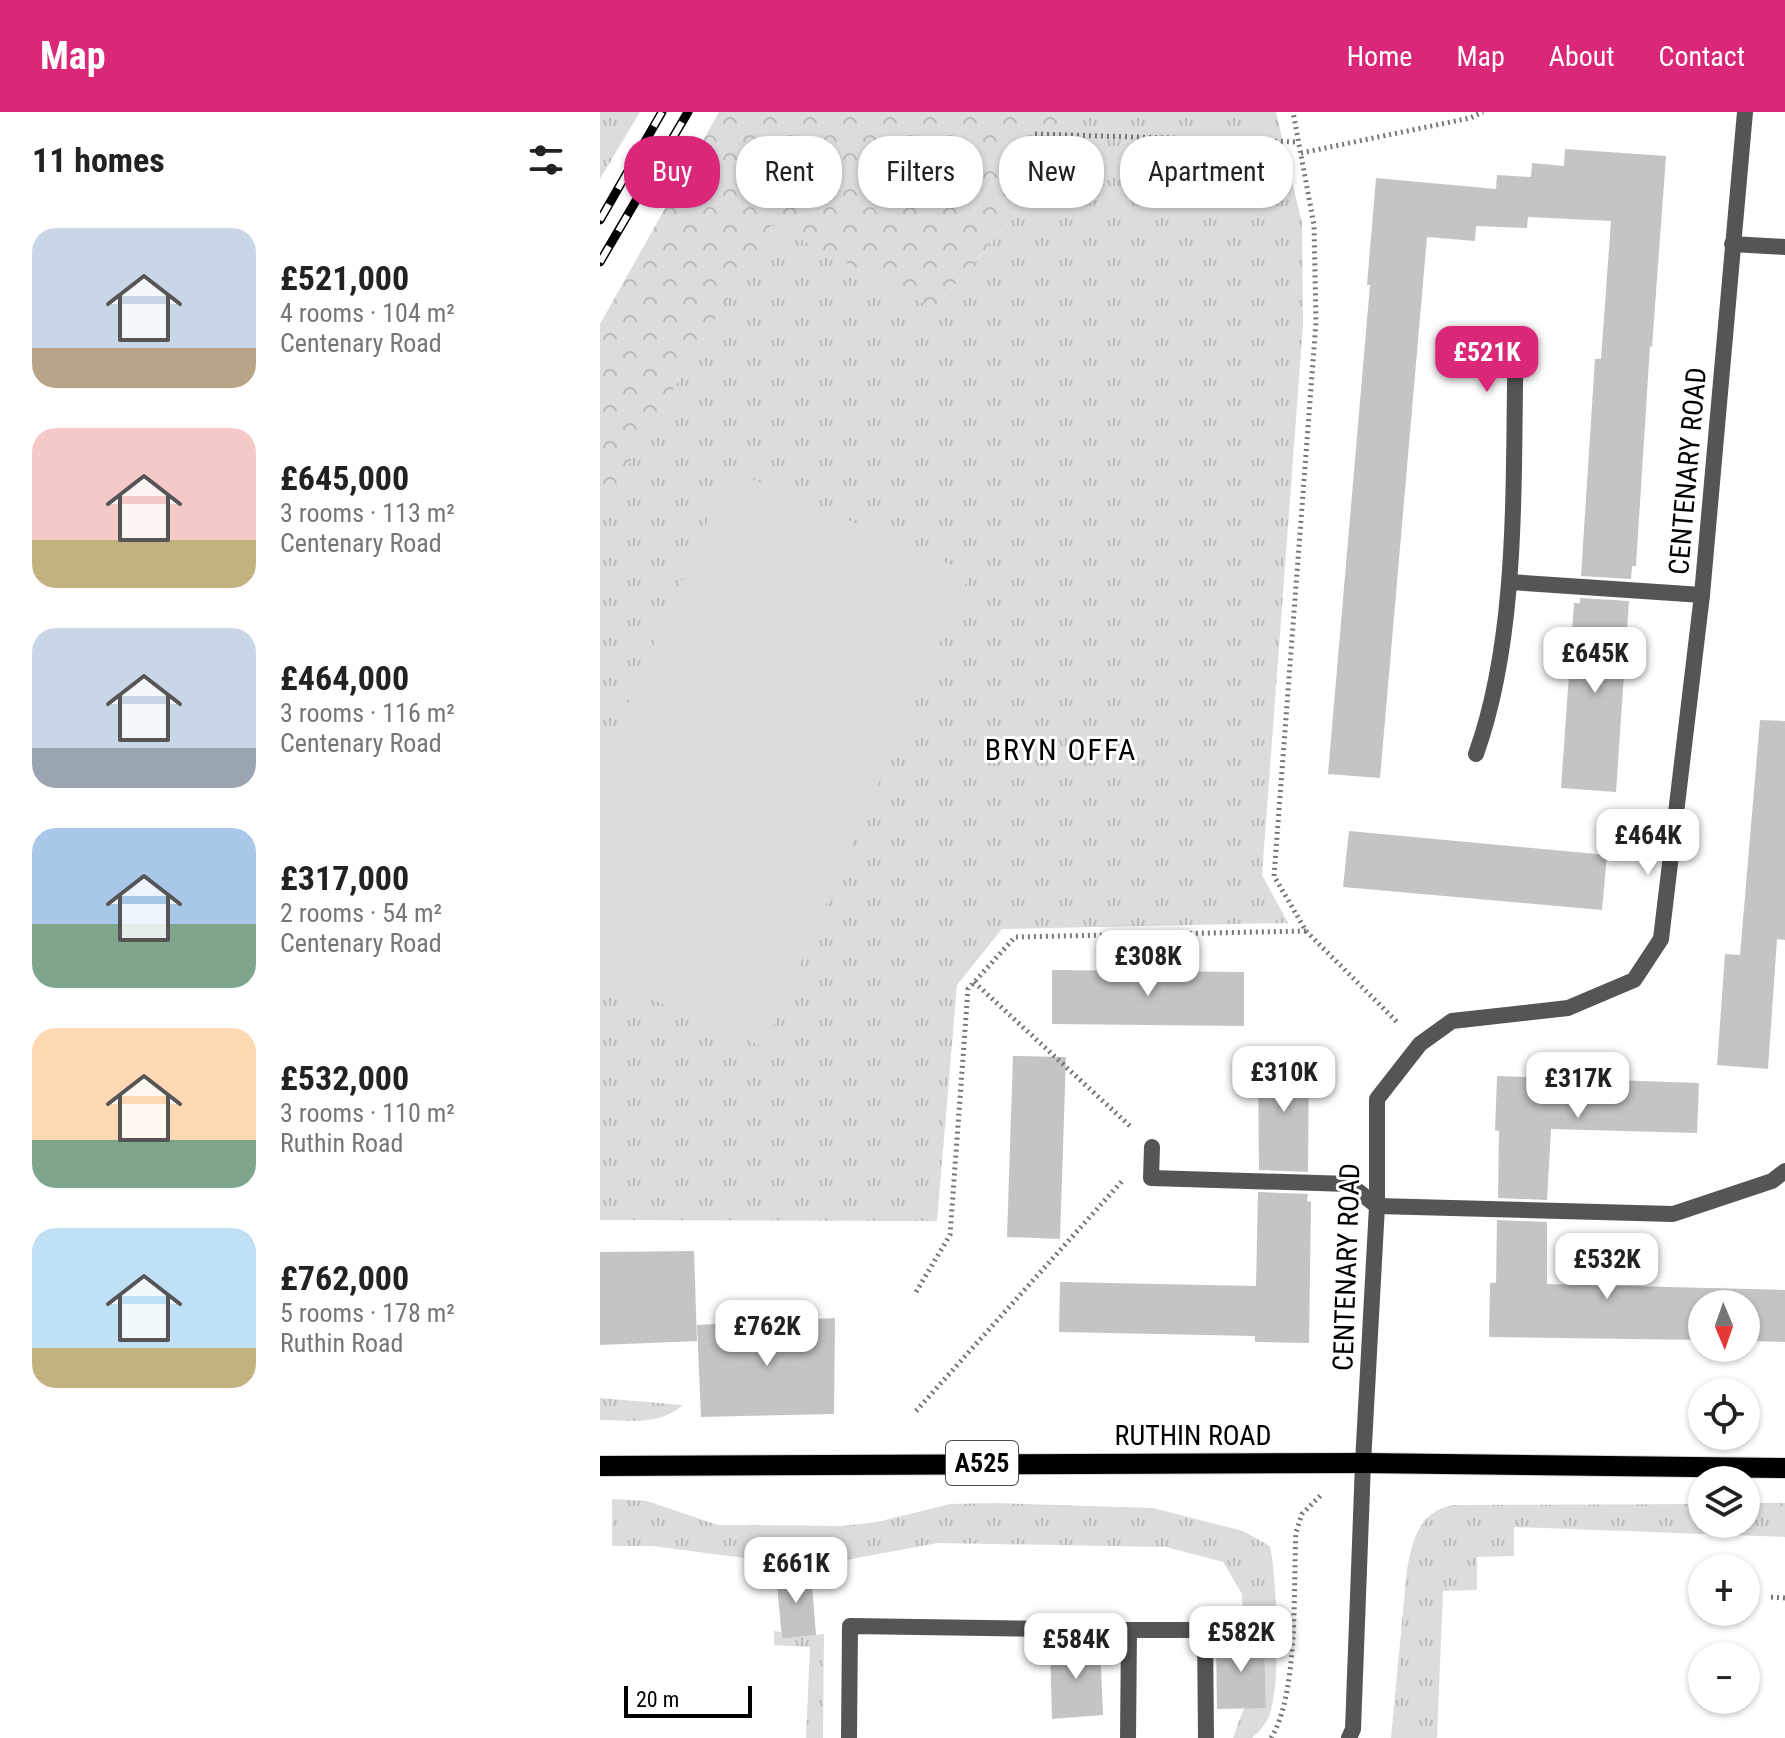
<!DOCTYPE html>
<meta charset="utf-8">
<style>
:root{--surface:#fff;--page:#f6f6f6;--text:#222;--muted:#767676;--accent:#db2777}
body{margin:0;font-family:"Roboto Condensed",sans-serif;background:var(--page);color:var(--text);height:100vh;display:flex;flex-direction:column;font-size:30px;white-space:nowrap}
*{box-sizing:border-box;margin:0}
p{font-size:26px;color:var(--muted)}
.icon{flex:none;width:44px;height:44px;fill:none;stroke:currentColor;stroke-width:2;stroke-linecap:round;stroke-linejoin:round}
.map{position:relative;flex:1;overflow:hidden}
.details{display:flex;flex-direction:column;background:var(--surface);width:600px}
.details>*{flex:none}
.top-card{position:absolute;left:24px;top:24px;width:760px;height:72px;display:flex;gap:16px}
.needle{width:52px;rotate:178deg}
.fabs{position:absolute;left:1088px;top:1178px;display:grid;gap:16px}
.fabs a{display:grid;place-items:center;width:72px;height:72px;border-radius:50%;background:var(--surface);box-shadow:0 2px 6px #0004;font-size:40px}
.scale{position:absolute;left:24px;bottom:20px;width:128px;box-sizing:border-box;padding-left:8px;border:4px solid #000;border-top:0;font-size:22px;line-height:28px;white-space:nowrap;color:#000;-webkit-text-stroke:6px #fff;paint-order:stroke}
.price{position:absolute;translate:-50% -68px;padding:0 18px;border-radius:16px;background:#fff;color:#222;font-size:26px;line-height:52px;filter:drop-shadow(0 2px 4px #0008)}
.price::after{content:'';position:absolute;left:50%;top:48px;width:24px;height:18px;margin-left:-12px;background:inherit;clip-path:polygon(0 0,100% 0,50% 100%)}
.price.current{background:var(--accent);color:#fff}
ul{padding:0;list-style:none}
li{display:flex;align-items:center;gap:24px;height:200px;padding:0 32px}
li span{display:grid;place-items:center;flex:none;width:224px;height:160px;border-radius:24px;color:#555}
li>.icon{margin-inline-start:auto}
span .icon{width:96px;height:96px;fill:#fffc;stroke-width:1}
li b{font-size:34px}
h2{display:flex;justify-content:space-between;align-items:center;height:96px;padding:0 32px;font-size:34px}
.chip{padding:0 28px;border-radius:32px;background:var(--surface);box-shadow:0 2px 6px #0004;font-size:28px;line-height:72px}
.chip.current{background:var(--accent);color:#fff}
header{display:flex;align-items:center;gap:48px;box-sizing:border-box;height:112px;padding:0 40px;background:var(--accent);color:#fff}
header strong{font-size:38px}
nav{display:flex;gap:44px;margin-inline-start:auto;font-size:28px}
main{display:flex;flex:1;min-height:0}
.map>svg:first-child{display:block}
.grass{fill:url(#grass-tufts)}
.forest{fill:url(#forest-crowns)}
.garden{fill:#dcdcdc}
.building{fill:#c4c4c4}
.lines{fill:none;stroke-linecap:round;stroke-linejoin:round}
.primary-casing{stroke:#dbdbdb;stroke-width:22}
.path{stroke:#777;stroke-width:5;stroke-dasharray:2 4;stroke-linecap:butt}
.lane{stroke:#555;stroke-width:16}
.street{stroke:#555;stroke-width:16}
.primary{stroke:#000;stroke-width:20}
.rail-casing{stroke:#000;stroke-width:9}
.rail{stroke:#fff;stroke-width:6;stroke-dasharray:18;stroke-linecap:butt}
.labels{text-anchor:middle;stroke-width:6;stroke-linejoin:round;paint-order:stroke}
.shield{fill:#fff;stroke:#4c4c4c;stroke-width:2}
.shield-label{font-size:26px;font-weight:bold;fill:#000}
.street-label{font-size:28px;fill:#000;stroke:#fff}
.neighbourhood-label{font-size:30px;letter-spacing:2px;fill:#000;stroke:#fff}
</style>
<header>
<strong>Map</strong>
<nav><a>Home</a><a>Map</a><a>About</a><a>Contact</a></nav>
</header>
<main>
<section class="details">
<h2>11 homes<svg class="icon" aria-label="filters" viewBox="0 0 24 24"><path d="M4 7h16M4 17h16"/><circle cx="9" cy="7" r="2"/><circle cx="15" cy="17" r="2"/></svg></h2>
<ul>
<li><span style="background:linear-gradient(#c9d6e8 75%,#b9a48a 0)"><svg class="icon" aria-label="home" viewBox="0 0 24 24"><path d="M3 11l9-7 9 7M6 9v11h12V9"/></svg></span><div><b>£521,000</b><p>4 rooms · 104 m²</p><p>Centenary Road</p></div></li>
<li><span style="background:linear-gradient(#f6c9c9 70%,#c2b280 0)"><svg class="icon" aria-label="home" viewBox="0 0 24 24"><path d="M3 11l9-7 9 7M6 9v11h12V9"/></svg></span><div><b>£645,000</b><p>3 rooms · 113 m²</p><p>Centenary Road</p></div></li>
<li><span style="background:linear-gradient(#c9d6e8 75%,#9aa5b1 0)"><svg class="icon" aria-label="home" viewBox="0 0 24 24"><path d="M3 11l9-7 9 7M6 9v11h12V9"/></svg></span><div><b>£464,000</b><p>3 rooms · 116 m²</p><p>Centenary Road</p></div></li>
<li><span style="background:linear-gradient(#a9c7e8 60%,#7fa58c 0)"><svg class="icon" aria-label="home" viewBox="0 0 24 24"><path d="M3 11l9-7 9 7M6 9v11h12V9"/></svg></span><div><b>£317,000</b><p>2 rooms · 54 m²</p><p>Centenary Road</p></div></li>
<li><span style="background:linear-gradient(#ffd9b3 70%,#7fa58c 0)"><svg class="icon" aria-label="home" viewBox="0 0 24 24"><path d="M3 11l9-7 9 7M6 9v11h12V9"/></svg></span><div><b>£532,000</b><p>3 rooms · 110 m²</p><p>Ruthin Road</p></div></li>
<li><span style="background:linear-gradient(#bfe0f5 75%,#c2b280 0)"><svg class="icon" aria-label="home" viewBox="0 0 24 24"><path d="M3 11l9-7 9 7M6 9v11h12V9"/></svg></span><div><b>£762,000</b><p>5 rooms · 178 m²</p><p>Ruthin Road</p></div></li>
</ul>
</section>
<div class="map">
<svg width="1185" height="1626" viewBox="0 0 1185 1626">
<defs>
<pattern id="grass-tufts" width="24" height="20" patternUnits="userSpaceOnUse" patternTransform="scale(2)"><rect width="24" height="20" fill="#dcdcdc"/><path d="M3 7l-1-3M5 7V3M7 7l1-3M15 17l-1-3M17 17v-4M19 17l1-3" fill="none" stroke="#bbb"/></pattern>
<pattern id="forest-crowns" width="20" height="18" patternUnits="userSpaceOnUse" patternTransform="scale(2)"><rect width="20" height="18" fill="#dcdcdc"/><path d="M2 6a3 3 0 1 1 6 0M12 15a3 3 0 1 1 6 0" fill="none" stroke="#bbb"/></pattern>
</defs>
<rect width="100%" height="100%" fill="#fff"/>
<!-- grass -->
<path class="grass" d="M0,0h40l-40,67z
M463,0h213l26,111 1,102 -41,550 26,48 -286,6 -45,56 -20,236 -337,-1v-708l172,-289 162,86 80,-93z
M0,1286l83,7c-24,21 -53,15 -83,15z
M12,1387l35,2 71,24 123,1 36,-4 73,-18 45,-1 158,5 90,23 27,15c7,34 11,135 0,167 -2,9 -11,19 -18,25h-19l11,-30 22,-1 -2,-68 -20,1 -2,-46 -19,-32 -57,-15 -228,-4 -114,21 -49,-2 -123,-16h-40z
M1146,1391h39v34l-271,-10v29l-37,1v33l-34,1 -6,147h-46l16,-169c6,-30 12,-57 45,-64l250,-1v20h44z
M174,1519l7,1 1,7 42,-5 -1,104h-17l4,-91 -36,-2z"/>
<!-- forest -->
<path class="forest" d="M119,0h344l-49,104 -80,93 -162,-85 -172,288v-188z"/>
<!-- garden -->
<path class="garden" d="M130,357l240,104 -206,474 -164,-70v-209z"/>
<!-- building -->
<path class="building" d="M965,37l101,7 -14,191 -2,-1 -14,220h-4l-1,13 -50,-3 14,-217h6l10,-138 -83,-4 -1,11 -51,-2 -1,15 -48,-4 -47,541 -52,-4 42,-489h-3l9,-107 120,11 1,-14 34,2 1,-14 32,3z
M980,486l49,3 -13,191 -55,-4 13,-185h6z
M1160,608l25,1v219l-8,-1 -9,130 -51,-4 8,-111 15,1z
M749,719l258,24 -5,55 -259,-23z
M452,858l192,2v54l-192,-2z
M413,944l53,1 -6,182 -53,-2z
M658,946h51l-1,114 -49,-2z
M897,964l202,7 -2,50 -146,-4 -4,71 -49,-2 1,-67 -4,-1z
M658,1080l50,2 -1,7 4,1 -2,141 -54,-1v-6l-196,-4 1,-50 196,4z
M897,1108l50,2v62l238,6v52l-39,-1v-37h-44v36l-213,-3 1,-54h6z
M94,1139l3,90 -97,4v-93z
M235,1206l-1,96 -133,3 -4,-92z
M211,1460l5,63 -34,4 -6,-65z
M664,1527l2,69 -49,1 -1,-69z
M500,1532l3,71 -51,4 -2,-73z"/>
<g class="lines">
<defs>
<path id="primary" d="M0,1354l763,-3 422,5"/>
</defs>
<!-- primary casing -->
<use href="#primary" class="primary-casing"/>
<!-- path -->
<path class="path" d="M435,22l263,8
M701,41l169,-35 13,-6
M706,819l93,93
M374,870l157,145
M316,1180l34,-57 18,-246 47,-52 291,-6 -32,-55 42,-554 -2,-97 -21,-113
M316,1299l207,-231
M1171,1485l14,1
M671,1626c28,-45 22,-151 25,-206l6,-18 19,-19"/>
<!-- lane -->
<path class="lane" d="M1132,132l53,3
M910,470l192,13
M876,642c45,-125 36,-286 40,-418
M552,1035l-1,31 198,6 28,22 296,8 99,-33 13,-10
M529,1518h76l1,108
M249,1626l1,-112 279,4 -1,108
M749,1626l4,-9 10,-266"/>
<!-- street -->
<path class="street" d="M763,1351l14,-257v-107l43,-55 32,-23 116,-13 66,-28 27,-41 41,-344 43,-483"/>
<!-- primary -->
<use href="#primary" class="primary"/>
<defs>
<path id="rail" d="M0,108l62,-108
M0,150l88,-150"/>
</defs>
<!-- rail casing -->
<use href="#rail" class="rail-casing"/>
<!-- rail -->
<use href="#rail" class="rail"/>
</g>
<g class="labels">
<!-- shield labels -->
<rect class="shield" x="346" y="1329" width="72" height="44" rx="6"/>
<g class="shield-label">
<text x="382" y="1360">A525</text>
</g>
<!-- street labels -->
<g class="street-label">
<text transform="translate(1087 359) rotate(-85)" y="10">CENTENARY ROAD</text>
<text transform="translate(746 1155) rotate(-88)" y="10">CENTENARY ROAD</text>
<text x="593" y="1333">RUTHIN ROAD</text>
</g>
<!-- neighbourhood labels -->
<g class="neighbourhood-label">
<text x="461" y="648">BRYN OFFA</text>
</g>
</g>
</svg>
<div class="fabs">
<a><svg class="needle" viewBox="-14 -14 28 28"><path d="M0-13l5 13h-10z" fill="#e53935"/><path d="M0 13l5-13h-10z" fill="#767676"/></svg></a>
<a><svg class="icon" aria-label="locate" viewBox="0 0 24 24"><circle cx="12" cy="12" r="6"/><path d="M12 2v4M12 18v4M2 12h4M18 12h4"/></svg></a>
<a><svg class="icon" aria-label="layers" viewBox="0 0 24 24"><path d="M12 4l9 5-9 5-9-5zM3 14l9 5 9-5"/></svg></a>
<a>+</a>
<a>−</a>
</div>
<div class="scale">20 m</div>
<b class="price current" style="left:887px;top:282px">£521K</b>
<b class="price" style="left:995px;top:583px">£645K</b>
<b class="price" style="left:1048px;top:765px">£464K</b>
<b class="price" style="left:548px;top:886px">£308K</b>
<b class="price" style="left:684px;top:1002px">£310K</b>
<b class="price" style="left:978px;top:1008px">£317K</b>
<b class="price" style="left:1007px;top:1189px">£532K</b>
<b class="price" style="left:167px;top:1256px">£762K</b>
<b class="price" style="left:196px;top:1493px">£661K</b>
<b class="price" style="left:641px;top:1562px">£582K</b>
<b class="price" style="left:476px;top:1569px">£584K</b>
<div class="top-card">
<a class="chip current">Buy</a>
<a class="chip">Rent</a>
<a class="chip">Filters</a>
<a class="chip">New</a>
<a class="chip">Apartment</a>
</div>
</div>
</main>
